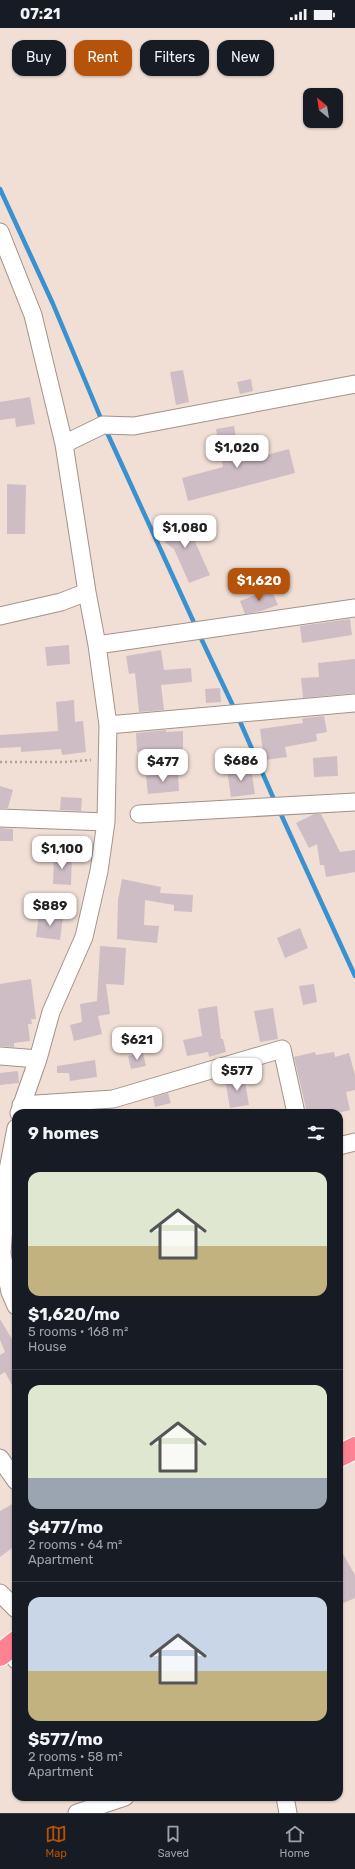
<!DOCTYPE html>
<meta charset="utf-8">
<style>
:root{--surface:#171b24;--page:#242831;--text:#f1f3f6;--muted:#9ea1a6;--line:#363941;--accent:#b45309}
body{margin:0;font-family:Rubik,sans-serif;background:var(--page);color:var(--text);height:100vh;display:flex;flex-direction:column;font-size:15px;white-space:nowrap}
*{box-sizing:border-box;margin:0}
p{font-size:13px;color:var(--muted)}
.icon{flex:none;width:22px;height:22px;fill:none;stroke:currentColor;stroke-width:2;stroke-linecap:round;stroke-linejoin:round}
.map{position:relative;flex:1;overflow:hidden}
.drawer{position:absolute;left:12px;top:1081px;width:331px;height:692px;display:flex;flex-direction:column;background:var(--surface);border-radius:12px;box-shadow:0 1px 3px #0004}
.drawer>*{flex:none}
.banner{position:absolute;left:12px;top:12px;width:331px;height:36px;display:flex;gap:8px}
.needle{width:26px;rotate:330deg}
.fabs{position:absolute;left:303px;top:60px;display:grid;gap:8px}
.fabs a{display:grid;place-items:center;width:40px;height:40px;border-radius:8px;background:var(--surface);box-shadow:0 1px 3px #0004;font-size:20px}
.price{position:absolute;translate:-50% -34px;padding:0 9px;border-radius:8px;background:#fff;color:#222;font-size:13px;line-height:26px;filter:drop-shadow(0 1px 2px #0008)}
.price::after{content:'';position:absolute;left:50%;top:24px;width:12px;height:9px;margin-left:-6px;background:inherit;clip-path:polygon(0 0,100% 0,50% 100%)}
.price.selected{background:var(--accent);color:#fff}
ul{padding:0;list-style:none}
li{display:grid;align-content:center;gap:8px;height:212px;padding:0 16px}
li+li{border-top:1px solid var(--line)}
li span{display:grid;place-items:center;height:124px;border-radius:12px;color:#555}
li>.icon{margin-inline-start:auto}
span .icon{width:72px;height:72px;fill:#fffc;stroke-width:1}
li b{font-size:17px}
h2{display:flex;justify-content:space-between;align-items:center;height:48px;padding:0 16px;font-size:17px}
.pill{padding:0 14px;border-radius:12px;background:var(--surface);box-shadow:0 1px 3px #0004;font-size:14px;line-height:36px}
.pill.selected{background:var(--accent);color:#fff}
.status{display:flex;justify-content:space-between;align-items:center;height:28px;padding:0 20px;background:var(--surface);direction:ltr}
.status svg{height:11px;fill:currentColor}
.tabs{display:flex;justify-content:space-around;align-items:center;height:56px;border-top:1px solid var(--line);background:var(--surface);font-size:11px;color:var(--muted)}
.tabs a{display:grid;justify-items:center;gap:2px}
.tabs .selected{color:var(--accent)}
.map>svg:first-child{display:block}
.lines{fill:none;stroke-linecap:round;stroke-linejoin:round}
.stream{stroke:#3a91d0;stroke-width:4.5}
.building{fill:#cfbdc5}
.street-casing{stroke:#a39289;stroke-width:19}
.highway-casing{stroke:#fff;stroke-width:24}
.path{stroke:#b0a29b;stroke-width:2.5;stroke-dasharray:2 3;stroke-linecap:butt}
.street{stroke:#fff;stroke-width:17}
.highway{stroke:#ff8292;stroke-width:22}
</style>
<div class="status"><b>07:21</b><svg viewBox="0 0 49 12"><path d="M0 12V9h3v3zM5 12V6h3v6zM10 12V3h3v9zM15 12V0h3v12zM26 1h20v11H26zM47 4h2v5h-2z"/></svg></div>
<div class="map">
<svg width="355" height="1785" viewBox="0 0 355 1785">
<rect width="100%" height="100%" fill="#f1dfd5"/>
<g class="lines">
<!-- stream -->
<path class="stream" d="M0,161l53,115 49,117
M105,400l91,199
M199,606l36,76
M238,689l38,87
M279,782l76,166"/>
</g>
<!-- building -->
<path class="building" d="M183,342l6,32 -13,3 -6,-33z
M251,351l2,12 -13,3 -3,-12z
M30,369l5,27 -19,3 -1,-9 -15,2v-18z
M234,398l6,36 49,-13 6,24 -107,28 -6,-23 41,-11 -7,-38z
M7,456l19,1 -1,49h-18z
M185,492l25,55 -21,8 -15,-34 -8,-6 -9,-20z
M271,561l7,16 -17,6 -16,3 -5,-13z
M350,591l2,16 -50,8 -2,-17z
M69,617l1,19 -23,2 -2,-19z
M161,622l3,20 27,-2 1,14 -31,3 3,25 -25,2 -4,-39 -6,1 -3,-18z
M355,631v34l-52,5 -2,-20 18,-1 -1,-14z
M220,660l1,14 -15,1 -1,-14z
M74,672l1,22 8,-1 3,31 -24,3 -1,-6 -40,3v-5l-21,1v-13l58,-4 -2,-29z
M324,688l3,16 -11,2 1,7 -32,6 2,10 -23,3 -4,-31 43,-6 -1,-4 3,-1z
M166,702v2l17,-1v19l-46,2 -1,-19z
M337,728l1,20 -24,1 -1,-19z
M251,740l4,26 -24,3 -4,-27z
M178,745l1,18 -31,3 -2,-18z
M0,758l13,4 -5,18h-8z
M61,769l21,1 -1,13 -21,-1z
M314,786h7l19,38 15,-2v22l-29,5 -2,-12h-4l-3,-21 -8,4 -13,-25z
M0,800l13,1v12h-13z
M54,826l18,1 -1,30 -18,-1z
M122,851l39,8 -1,6 33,2 -1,17 -18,-1v-6l-29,-5 -1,25 15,1 -2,17 -40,-4 1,-39z
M35,867l13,1 -2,14 -13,-1z
M39,886l24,3 -3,23 -24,-3z
M300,900l8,20 -23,10 -8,-20z
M100,918l26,2 -2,37 -18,-1 4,30 -12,2 4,18 -28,7 -4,-16 12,-3 -2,-18 17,-3z
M31,951l5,40h-5l1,5h-4l2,17 -16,2v4l-14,-1v-62z
M314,956l3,18 -14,3 -4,-19z
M217,978l4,33h2l3,13 -17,5 -1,-5 -21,4 -4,-16 19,-4 -4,-27z
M273,980l5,31 -18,3 -6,-31z
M315,1024l1,3 18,-3 1,5 14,-4 6,22v15l-9,2 4,18 -12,3h-31l-13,-56z
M143,1025l3,13 -15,3 -3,-13z
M95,1032l2,17 -27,4 -1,-8h-12v-7z
M18,1043l1,12 -19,2v-12z
M244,1048l5,29 -19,3 -5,-29z
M168,1065l3,10 -16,4 -2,-10z
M0,1291l16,27v47l-11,-21 -5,3v-20l5,-3 -5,-12z
M16,1474v43l-16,12v-46z
M339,1519l16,28v23l-16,7z"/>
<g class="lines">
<defs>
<path id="street" d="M0,204l33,83 31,129 23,148 10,53 11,80 -2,97 -7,49 -15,66 -33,75 -13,47 -19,54
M64,416l39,-19 31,1 221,-42
M0,588l61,-14 26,-10
M97,617l258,-37
M108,697l247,-22
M139,786l216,-12
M0,790l106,4
M0,1028l38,3
M21,1077l92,-6 169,-50 14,64
M16,1100l-8,42 -6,84 8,38 6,14
M339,1118l16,-4
M0,1430l16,23
M0,1565l16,16
M9,1620l7,12
M285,1769l3,16
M77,1785l48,-16"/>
<path id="highway" d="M339,1428l16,-8
M0,1627l16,-13"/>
</defs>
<!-- street casing -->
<use href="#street" class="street-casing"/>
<!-- highway casing -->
<use href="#highway" class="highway-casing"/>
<!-- path -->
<path class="path" d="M0,734h65l26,-2"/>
<!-- street -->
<use href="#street" class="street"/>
<!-- highway -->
<use href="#highway" class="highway"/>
</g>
</svg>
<div class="fabs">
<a><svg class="needle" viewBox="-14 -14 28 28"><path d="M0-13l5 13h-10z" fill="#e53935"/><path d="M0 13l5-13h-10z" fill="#9ea1a6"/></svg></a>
</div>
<b class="price" style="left:237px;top:441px">$1,020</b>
<b class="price" style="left:185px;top:521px">$1,080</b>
<b class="price selected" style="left:259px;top:574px">$1,620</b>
<b class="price" style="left:241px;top:754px">$686</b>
<b class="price" style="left:163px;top:755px">$477</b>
<b class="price" style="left:62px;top:842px">$1,100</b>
<b class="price" style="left:50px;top:899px">$889</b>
<b class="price" style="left:137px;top:1033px">$621</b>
<b class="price" style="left:237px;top:1064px">$577</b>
<div class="banner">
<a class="pill">Buy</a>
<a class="pill selected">Rent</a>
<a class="pill">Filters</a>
<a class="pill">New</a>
</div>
<section class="drawer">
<h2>9 homes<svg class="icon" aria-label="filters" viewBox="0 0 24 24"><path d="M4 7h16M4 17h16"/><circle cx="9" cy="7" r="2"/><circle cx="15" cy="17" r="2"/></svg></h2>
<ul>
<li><span style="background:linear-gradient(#dfe7d0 60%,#c2b280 0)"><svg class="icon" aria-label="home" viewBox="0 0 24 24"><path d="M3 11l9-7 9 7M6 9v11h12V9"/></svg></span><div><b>$1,620/mo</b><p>5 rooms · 168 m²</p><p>House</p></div></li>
<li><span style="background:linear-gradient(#dfe7d0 75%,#9aa5b1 0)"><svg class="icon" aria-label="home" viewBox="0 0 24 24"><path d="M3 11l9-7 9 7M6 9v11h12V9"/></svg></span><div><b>$477/mo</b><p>2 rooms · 64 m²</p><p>Apartment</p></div></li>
<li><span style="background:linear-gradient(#c9d6e8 60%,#c2b280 0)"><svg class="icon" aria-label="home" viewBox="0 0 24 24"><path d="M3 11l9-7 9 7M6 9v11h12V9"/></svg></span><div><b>$577/mo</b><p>2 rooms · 58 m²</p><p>Apartment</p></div></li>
</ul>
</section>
</div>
<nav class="tabs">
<a class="selected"><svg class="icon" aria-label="map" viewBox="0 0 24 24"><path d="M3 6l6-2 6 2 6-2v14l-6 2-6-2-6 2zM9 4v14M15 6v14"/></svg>Map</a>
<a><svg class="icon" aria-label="saved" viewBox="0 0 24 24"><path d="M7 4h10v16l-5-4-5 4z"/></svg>Saved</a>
<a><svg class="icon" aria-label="home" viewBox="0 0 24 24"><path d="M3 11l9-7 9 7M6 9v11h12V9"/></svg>Home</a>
</nav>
